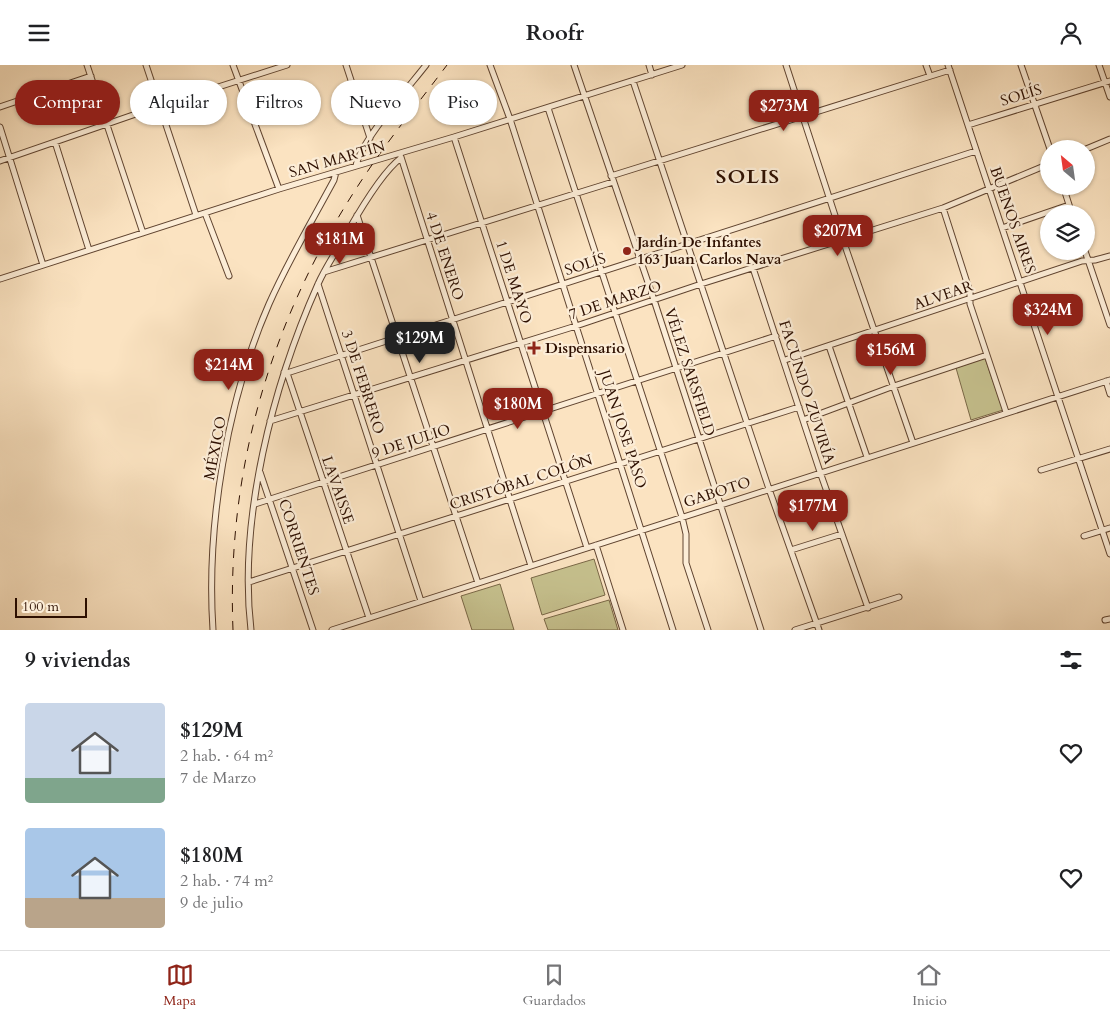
<!DOCTYPE html>
<html lang="es">
<meta charset="utf-8">
<style>
:root{--surface:#fff;--page:#f6f6f6;--text:#202124;--muted:#757577;--line:#e0e0e0;--accent:#8f2418}
body{margin:0;font-family:Cardo,serif;background:var(--page);color:var(--text);height:100vh;display:flex;flex-direction:column;font-size:19px;white-space:nowrap}
*{box-sizing:border-box;margin:0}
p{font-size:16px;color:var(--muted)}
.icon{flex:none;width:28px;height:28px;fill:none;stroke:currentColor;stroke-width:2;stroke-linecap:round;stroke-linejoin:round}
.map{position:relative;height:565px;overflow:hidden}
.panel{display:flex;flex-direction:column;background:var(--surface);flex:1}
.panel>*{flex:none}
.top-card{position:absolute;left:15px;top:15px;width:500px;height:45px;display:flex;gap:10px}
.needle{width:32px;rotate:331deg}
.controls{position:absolute;left:1040px;top:75px;display:grid;gap:10px}
.controls a{display:grid;place-items:center;width:55px;height:55px;border-radius:50%;background:var(--surface);box-shadow:0 1px 4px #0004;font-size:25px}
.scale{position:absolute;left:15px;bottom:12px;width:72px;box-sizing:border-box;padding-left:5px;border:2px solid #2d0f00;border-top:0;font-size:14px;line-height:18px;white-space:nowrap;color:#2d0f00;-webkit-text-stroke:4px #fcedd7;paint-order:stroke}
.price{position:absolute;translate:-50% -42px;padding:0 11px;border-radius:10px;background:var(--accent);color:#fff;font-size:16px;line-height:32px;filter:drop-shadow(0 1px 2px #0008)}
.price::after{content:'';position:absolute;left:50%;top:30px;width:15px;height:11px;margin-left:-8px;background:inherit;clip-path:polygon(0 0,100% 0,50% 100%)}
.price.active{background:#222;color:#fff}
ul{padding:0;list-style:none}
li{display:flex;align-items:center;gap:15px;height:125px;padding:0 25px}
li span{display:grid;place-items:center;flex:none;width:140px;height:100px;border-radius:5px;color:#555}
li>.icon{margin-inline-start:auto}
span .icon{width:60px;height:60px;fill:#fffc;stroke-width:1}
li b{font-size:21px}
h2{display:flex;justify-content:space-between;align-items:center;height:60px;padding:0 25px;font-size:21px}
.chip{padding:0 18px;border-radius:22px;background:var(--surface);box-shadow:0 1px 4px #0004;font-size:18px;line-height:45px}
.chip.active{background:var(--accent);color:#fff}
header{display:flex;justify-content:space-between;align-items:center;height:65px;padding:0 25px;background:var(--surface);font-size:22px;font-weight:700}
.tab-bar{display:flex;justify-content:space-around;align-items:center;height:70px;border-top:1px solid var(--line);background:var(--surface);font-size:14px;color:var(--muted)}
.tab-bar a{display:grid;justify-items:center;gap:2px}
.tab-bar .active{color:var(--accent)}
.map>svg:first-child{display:block}
.green{fill:#c6c18e;stroke:#7a6847}
.lines{fill:none;stroke-linecap:round;stroke-linejoin:round}
.minor-casing{stroke:#604430;stroke-width:7}
.minor{stroke:#fcedd7;stroke-width:5}
.rail{stroke:#2d0f00;stroke-width:1;stroke-dasharray:9 9;stroke-linecap:butt}
.poi-dot{fill:#8f2418;stroke:#fcedd7;stroke-width:2}
.labels{text-anchor:middle;stroke-width:4.5;stroke-linejoin:round;paint-order:stroke}
.street-label{font-size:15px;fill:#2d0f00;stroke:#fcedd7}
.poi-label{font-size:15px;font-weight:bold;fill:#2d0f00;stroke:#fcedd7;text-anchor:start}
.district-label{font-size:20px;font-weight:bold;letter-spacing:1px;fill:#2d0f00;stroke:#fcedd7}
</style>
<header><svg class="icon" aria-label="menu" viewBox="0 0 24 24"><path d="M4 6h16M4 12h16M4 18h16"/></svg>Roofr<svg class="icon" aria-label="person" viewBox="0 0 24 24"><circle cx="12" cy="8" r="4"/><path d="M4 21q1-7 8-7t8 7"/></svg></header>
<div class="map">
<svg width="1110" height="565" viewBox="0 0 1110 565">
<rect width="100%" height="100%" fill="#fbe3c1"/>
<filter id="stains"><feTurbulence type="fractalNoise" baseFrequency=".004" numOctaves="4"/><feColorMatrix values="0 0 0 0 .2 0 0 0 0 .09 0 0 0 0 .02 0 0 0 .5 -.17"/></filter>
<radialGradient id="worn" r=".72"><stop offset=".6" stop-color="#630" stop-opacity="0"/><stop offset="1" stop-color="#630" stop-opacity=".3"/></radialGradient>
<!-- green -->
<path class="green" d="M985,293l18,52 -32,10 -15,-52z
M594,494l11,36 -63,20 -11,-37z
M500,519l14,46h-42l-11,-34z
M609,535l9,30h-70l-4,-11z"/>
<g class="lines">
<defs>
<path id="minor" d="M87,0l56,168
M146,0l50,150
M233,0l46,124
M346,0l24,73
M490,0l20,54 163,511
M574,0l80,235 107,330
M649,0l3,10
M786,0l57,175 70,203
M926,0l4,11
M948,0l162,489
M1021,0l29,84
M1099,0l11,32
M633,16l136,408 50,141
M0,42l91,-31
M548,43l134,409 4,17v29l22,67
M968,60l142,-44
M0,62l43,138
M454,72l133,411
M55,77l34,108
M1086,84l24,-10
M401,92l130,409
M0,96l159,-55 128,-41
M356,101c4,-24 53,-79 70,-101
M611,111l339,-106
M1063,121l9,28
M943,143l27,84v12l36,108
M205,148l24,63
M357,150l121,368
M1002,163l67,-23
M1085,186l25,74
M753,203l67,204 48,136
M324,207l289,-90
M0,214l279,-90 175,-52 228,-72
M318,219l103,317
M829,281l38,111
M785,295l297,-99 13,-1 15,-4
M284,307l3,1 82,245
M287,308l689,-222
M1106,316l4,13
M803,355l91,-34 93,-31
M270,356l306,-95 125,-42 242,-76 106,-44
M1041,405l69,-21
M260,407l53,158
M255,439l521,-168
M1084,471l26,-8
M596,480l27,85
M791,485l51,-16
M249,517l550,-175
M1105,555l5,-1
M213,565c-7,-104 14,-230 56,-326 19,-43 43,-83 65,-124l2,-8
M251,565c-13,-111 22,-245 67,-346 8,-18 20,-35 30,-53 12,-21 34,-59 53,-73
M332,565l778,-250
M795,565l104,-33"/>
</defs>
<!-- minor casing -->
<use href="#minor" class="minor-casing"/>
<!-- minor -->
<use href="#minor" class="minor"/>
<!-- rail -->
<path class="rail" d="M233,565c-7,-171 44,-329 141,-468 23,-33 49,-65 73,-97"/>
</g>
<!-- markers -->
<g class="poi-dot">
<circle cx="627" cy="186" r="5"/>
<path d="M531.5 275.5h5v5h5v5h-5v5h-5v-5h-5v-5h5z"/>
</g>
<g class="labels">
<!-- street labels -->
<g class="street-label">
<text transform="translate(1021 30) rotate(-17)" y="5">SOLÍS</text>
<text transform="translate(337 94) rotate(-16)" y="5">SAN MARTÍN</text>
<text transform="translate(1013 155) rotate(71)" y="5">BUENOS AIRES</text>
<text transform="translate(445 191) rotate(72)" y="5">4 DE ENERO</text>
<text transform="translate(585 199) rotate(-18)" y="5">SOLÍS</text>
<text transform="translate(514 217) rotate(72)" y="5">1 DE MAYO</text>
<text transform="translate(943 230) rotate(-19)" y="5">ALVEAR</text>
<text transform="translate(615 235) rotate(-18)" y="5">7 DE MARZO</text>
<text transform="translate(690 307) rotate(72)" y="5">VÉLEZ SARSFIELD</text>
<text transform="translate(363 317) rotate(72)" y="5">3 DE FEBRERO</text>
<text transform="translate(807 327) rotate(72)" y="5">FACUNDO ZUVIRÍA</text>
<text transform="translate(623 364) rotate(72)" y="5">JUAN JOSE PASO</text>
<text transform="translate(411 376) rotate(-18)" y="5">9 DE JULIO</text>
<text transform="translate(215 383) rotate(-79)" y="5">MÉXICO</text>
<text transform="translate(521 417) rotate(-18)" y="5">CRISTÓBAL COLÓN</text>
<text transform="translate(338 425) rotate(71)" y="5">LAVAISSE</text>
<text transform="translate(717 427) rotate(-18)" y="5">GABOTO</text>
<text transform="translate(299 482) rotate(72)" y="5">CORRIENTES</text>
</g>
<!-- poi labels -->
<g class="poi-label">
<text x="637" y="182">Jardín De Infantes<tspan x="637" dy="17">163 Juan Carlos Nava</tspan></text>
<text x="545" y="288">Dispensario</text>
</g>
<!-- district labels -->
<g class="district-label">
<text x="748" y="118">SOLIS</text>
</g>
</g>
<rect width="100%" height="100%" filter="url(#stains)"/>
<rect width="100%" height="100%" fill="url(#worn)"/>
</svg>
<div class="controls">
<a><svg class="needle" viewBox="-14 -14 28 28"><path d="M0-13l5 13h-10z" fill="#e53935"/><path d="M0 13l5-13h-10z" fill="#757577"/></svg></a>
<a><svg class="icon" aria-label="layers" viewBox="0 0 24 24"><path d="M12 4l9 5-9 5-9-5zM3 14l9 5 9-5"/></svg></a>
</div>
<div class="scale">100 m</div>
<b class="price" style="left:784px;top:67px">$273M</b>
<b class="price" style="left:838px;top:192px">$207M</b>
<b class="price" style="left:340px;top:200px">$181M</b>
<b class="price" style="left:1048px;top:271px">$324M</b>
<b class="price active" style="left:420px;top:299px">$129M</b>
<b class="price" style="left:891px;top:311px">$156M</b>
<b class="price" style="left:229px;top:326px">$214M</b>
<b class="price" style="left:518px;top:365px">$180M</b>
<b class="price" style="left:813px;top:467px">$177M</b>
<div class="top-card">
<a class="chip active">Comprar</a>
<a class="chip">Alquilar</a>
<a class="chip">Filtros</a>
<a class="chip">Nuevo</a>
<a class="chip">Piso</a>
</div>
</div>
<section class="panel">
<h2>9 viviendas<svg class="icon" aria-label="filters" viewBox="0 0 24 24"><path d="M4 7h16M4 17h16"/><circle cx="9" cy="7" r="2"/><circle cx="15" cy="17" r="2"/></svg></h2>
<ul>
<li><span style="background:linear-gradient(#c9d6e8 75%,#7fa58c 0)"><svg class="icon" aria-label="home" viewBox="0 0 24 24"><path d="M3 11l9-7 9 7M6 9v11h12V9"/></svg></span><div><b>$129M</b><p>2 hab. · 64 m²</p><p>7 de Marzo</p></div><svg class="icon" aria-label="heart" viewBox="0 0 24 24"><path d="M12 20l-8-8c-3-5 5-10 8-4 3-6 11-1 8 4z"/></svg></li>
<li><span style="background:linear-gradient(#a9c7e8 70%,#b9a48a 0)"><svg class="icon" aria-label="home" viewBox="0 0 24 24"><path d="M3 11l9-7 9 7M6 9v11h12V9"/></svg></span><div><b>$180M</b><p>2 hab. · 74 m²</p><p>9 de julio</p></div><svg class="icon" aria-label="heart" viewBox="0 0 24 24"><path d="M12 20l-8-8c-3-5 5-10 8-4 3-6 11-1 8 4z"/></svg></li>
</ul>
</section>
<nav class="tab-bar">
<a class="active"><svg class="icon" aria-label="map" viewBox="0 0 24 24"><path d="M3 6l6-2 6 2 6-2v14l-6 2-6-2-6 2zM9 4v14M15 6v14"/></svg>Mapa</a>
<a><svg class="icon" aria-label="saved" viewBox="0 0 24 24"><path d="M7 4h10v16l-5-4-5 4z"/></svg>Guardados</a>
<a><svg class="icon" aria-label="home" viewBox="0 0 24 24"><path d="M3 11l9-7 9 7M6 9v11h12V9"/></svg>Inicio</a>
</nav>
